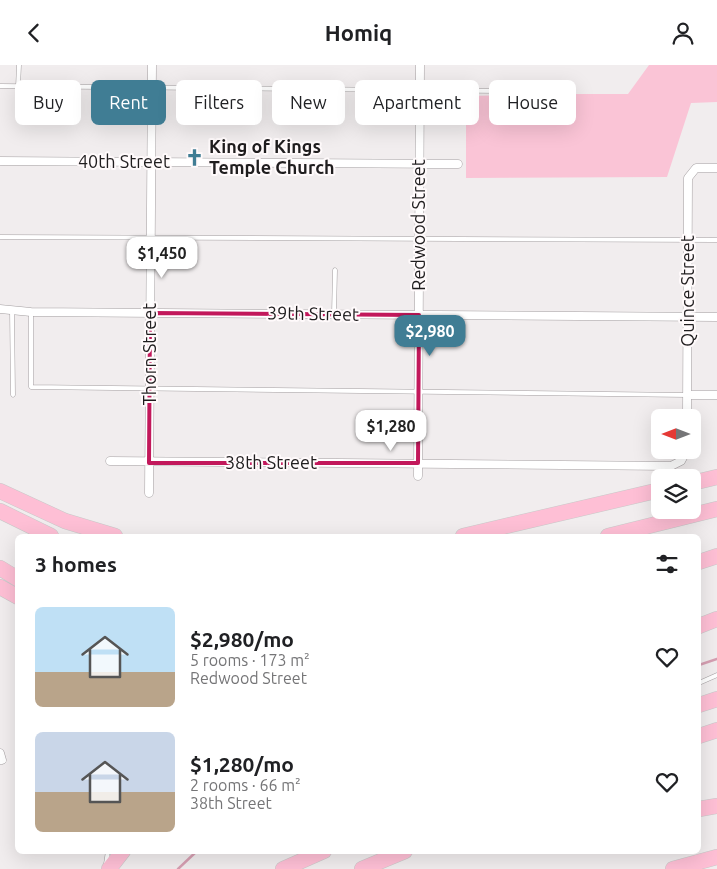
<!DOCTYPE html>
<meta charset="utf-8">
<style>
:root{--surface:#fff;--page:#f2f2f2;--text:#202124;--muted:#757577;--accent:#407d94}
body{margin:0;font-family:Ubuntu,sans-serif;background:var(--page);color:var(--text);height:100vh;display:flex;flex-direction:column;font-size:19px;white-space:nowrap}
*{box-sizing:border-box;margin:0}
p{font-size:16px;color:var(--muted)}
.icon{flex:none;width:28px;height:28px;fill:none;stroke:currentColor;stroke-width:2;stroke-linecap:round;stroke-linejoin:round}
.map{position:relative;flex:1;overflow:hidden}
.drawer{position:absolute;left:15px;top:469px;width:686px;height:320px;display:flex;flex-direction:column;background:var(--surface);border-radius:8px;box-shadow:0 5px 20px #0002}
.drawer>*{flex:none}
.hud{position:absolute;left:15px;top:15px;width:688px;height:45px;display:flex;gap:10px}
.needle{width:32px;rotate:270deg}
.fabs{position:absolute;left:651px;top:344px;display:grid;gap:10px}
.fabs a{display:grid;place-items:center;width:50px;height:50px;border-radius:8px;background:var(--surface);box-shadow:0 5px 20px #0002;font-size:25px}
.price{position:absolute;translate:-50% -42px;padding:0 11px;border-radius:10px;background:#fff;color:#222;font-size:16px;line-height:32px;filter:drop-shadow(0 1px 2px #0008)}
.price::after{content:'';position:absolute;left:50%;top:30px;width:15px;height:11px;margin-left:-8px;background:inherit;clip-path:polygon(0 0,100% 0,50% 100%)}
.price.active{background:var(--accent);color:#fff}
ul{padding:0;list-style:none}
li{display:flex;align-items:center;gap:15px;height:125px;padding:0 20px}
li span{display:grid;place-items:center;flex:none;width:140px;height:100px;border-radius:8px;color:#555}
li>.icon{margin-inline-start:auto}
span .icon{width:60px;height:60px;fill:#fffc;stroke-width:1}
li b{font-size:21px}
h2{display:flex;justify-content:space-between;align-items:center;height:60px;padding:0 20px;font-size:21px}
.pill{padding:0 18px;border-radius:8px;background:var(--surface);box-shadow:0 5px 20px #0002;font-size:18px;line-height:45px}
.pill.active{background:var(--accent);color:#fff}
header{display:flex;justify-content:space-between;align-items:center;height:65px;padding:0 20px;background:var(--surface);font-size:22px;font-weight:700}
.map>svg:first-child{display:block}
.green{fill:#fac4d6}
.lines{fill:none;stroke-linecap:round;stroke-linejoin:round}
.stream{stroke:#d69fb2;stroke-width:2.5}
.service-casing{stroke:#a49fa1;stroke-width:5}
.minor-casing{stroke:#a49fa1;stroke-width:9}
.motorway-casing{stroke:#c9c9c9;stroke-width:16}
.service{stroke:#fff;stroke-width:4}
.minor{stroke:#fff;stroke-width:8}
.motorway{stroke:#febfd5;stroke-width:15}
.marked{fill:none;stroke:#c2185b;stroke-width:4;stroke-linejoin:round}
.labels{text-anchor:middle;stroke-width:4;stroke-linejoin:round;paint-order:stroke}
.poi-label{font-size:18px;font-weight:bold;fill:#1f1d1e;stroke:#fffafb;text-anchor:start}
.street-label{font-size:18px;fill:#1f1d1e;stroke:#fffafb}
</style>
<header><svg class="icon" aria-label="back" viewBox="0 0 24 24"><path d="M15 5l-7 7 7 7"/></svg>Homiq<svg class="icon" aria-label="person" viewBox="0 0 24 24"><circle cx="12" cy="8" r="4"/><path d="M4 21q1-7 8-7t8 7"/></svg></header>
<div class="map">
<svg width="717" height="804" viewBox="0 0 717 804">
<rect width="100%" height="100%" fill="#f1edee"/>
<!-- green -->
<path class="green" d="M649,0h68v37l-26,1 -24,74 -201,1v-82l67,-1v28h15l1,-29h79z"/>
<g class="lines">
<!-- stream -->
<path class="stream" d="M699,600l18,-6
M178,804l19,-18"/>
<defs>
<path id="service" d="M0,21l499,5
M18,22l1,-22
M0,172l717,3
M12,245l1,85
M31,247v75l656,8
M334,249l1,-44
M699,618l18,-8
M106,799l2,-13"/>
<path id="minor" d="M0,96l458,3
M0,244l31,3 686,5
M687,330h30
M687,352l1,-239 8,-10h21
M110,396l561,5 10,-5 6,-11
M418,411l2,-411
M149,428l3,-428
M0,688l2,7h-2"/>
<path id="motorway" d="M692,418l25,-6
M0,426l65,30 50,15
M0,446l51,25
M463,471l197,-46
M608,471l109,-27
M699,497l18,-6
M0,503l18,11
M0,522l18,10
M699,561l18,-7
M699,640l18,-6
M699,671l18,-6
M699,744l18,-3
M109,804l14,-18
M283,804l41,-18
M362,804l43,-18
M673,804l44,-12"/>
</defs>
<!-- service casing -->
<use href="#service" class="service-casing"/>
<!-- minor casing -->
<use href="#minor" class="minor-casing"/>
<!-- motorway casing -->
<use href="#motorway" class="motorway-casing"/>
<!-- service -->
<use href="#service" class="service"/>
<!-- minor -->
<use href="#minor" class="minor"/>
<!-- motorway -->
<use href="#motorway" class="motorway"/>
</g>
<!-- marked area -->
<path class="marked" d="M150,248l269,2 -1,148h-269z"/>
<!-- icons -->
<defs>
<symbol id="church-bare" viewBox="-9 -9 18 18"><path d="M-1.2-6h2.4v3.5h3.3v2.4h-3.3V6h-2.4V-.1h-3.3v-2.4h3.3Z" fill="#407d94" stroke="#fffafb" stroke-width="2.5" paint-order="stroke"/></symbol>
</defs>
<g fill-rule="evenodd">
<use href="#church-bare" x="182" y="80" width="25" height="25"/>
</g>
<g class="labels">
<!-- poi labels -->
<g class="poi-label">
<text x="209" y="88">King of Kings<tspan x="209" dy="21">Temple Church</tspan></text>
</g>
<!-- street labels -->
<g class="street-label">
<text x="124" y="103">40th Street</text>
<text transform="translate(419 160) rotate(-90)" y="6">Redwood Street</text>
<text transform="translate(688 226) rotate(-90)" y="6">Quince Street</text>
<text transform="translate(313 249) rotate(1)" y="6">39th Street</text>
<text transform="translate(150 289) rotate(-90)" y="6">Thorn Street</text>
<text x="271" y="404">38th Street</text>
</g>
</g>
</svg>
<div class="fabs">
<a><svg class="needle" viewBox="-14 -14 28 28"><path d="M0-13l5 13h-10z" fill="#e53935"/><path d="M0 13l5-13h-10z" fill="#757577"/></svg></a>
<a><svg class="icon" aria-label="layers" viewBox="0 0 24 24"><path d="M12 4l9 5-9 5-9-5zM3 14l9 5 9-5"/></svg></a>
</div>
<b class="price" style="left:162px;top:214px">$1,450</b>
<b class="price active" style="left:430px;top:292px">$2,980</b>
<b class="price" style="left:391px;top:387px">$1,280</b>
<div class="hud">
<a class="pill">Buy</a>
<a class="pill active">Rent</a>
<a class="pill">Filters</a>
<a class="pill">New</a>
<a class="pill">Apartment</a>
<a class="pill">House</a>
</div>
<section class="drawer">
<h2>3 homes<svg class="icon" aria-label="filters" viewBox="0 0 24 24"><path d="M4 7h16M4 17h16"/><circle cx="9" cy="7" r="2"/><circle cx="15" cy="17" r="2"/></svg></h2>
<ul>
<li><span style="background:linear-gradient(#bfe0f5 65%,#b9a48a 0)"><svg class="icon" aria-label="home" viewBox="0 0 24 24"><path d="M3 11l9-7 9 7M6 9v11h12V9"/></svg></span><div><b>$2,980/mo</b><p>5 rooms · 173 m²</p><p>Redwood Street</p></div><svg class="icon" aria-label="heart" viewBox="0 0 24 24"><path d="M12 20l-8-8c-3-5 5-10 8-4 3-6 11-1 8 4z"/></svg></li>
<li><span style="background:linear-gradient(#c9d6e8 60%,#b9a48a 0)"><svg class="icon" aria-label="home" viewBox="0 0 24 24"><path d="M3 11l9-7 9 7M6 9v11h12V9"/></svg></span><div><b>$1,280/mo</b><p>2 rooms · 66 m²</p><p>38th Street</p></div><svg class="icon" aria-label="heart" viewBox="0 0 24 24"><path d="M12 20l-8-8c-3-5 5-10 8-4 3-6 11-1 8 4z"/></svg></li>
</ul>
</section>
</div>
